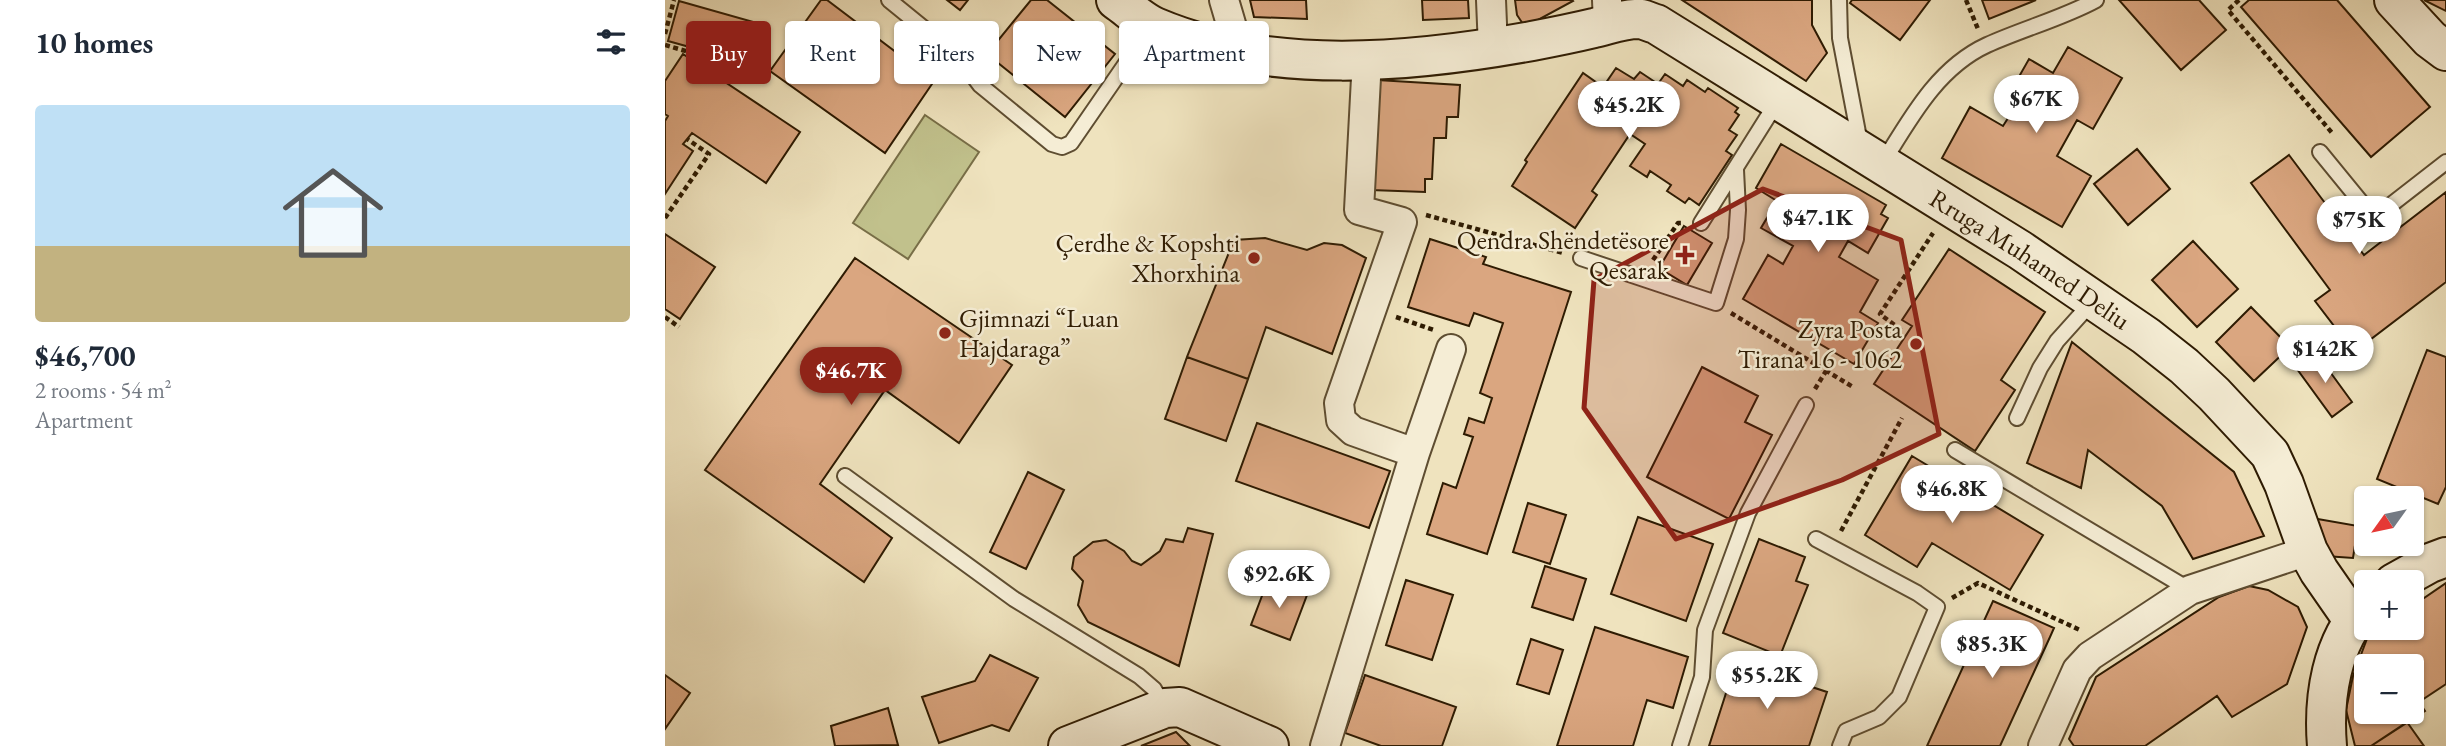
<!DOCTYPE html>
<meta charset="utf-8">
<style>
:root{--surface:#fff;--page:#f6f6f7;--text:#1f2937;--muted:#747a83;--line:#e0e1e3;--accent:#8f2418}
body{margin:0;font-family:"EB Garamond",serif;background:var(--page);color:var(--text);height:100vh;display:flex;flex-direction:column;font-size:26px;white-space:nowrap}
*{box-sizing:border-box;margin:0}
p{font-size:23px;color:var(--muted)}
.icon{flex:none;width:38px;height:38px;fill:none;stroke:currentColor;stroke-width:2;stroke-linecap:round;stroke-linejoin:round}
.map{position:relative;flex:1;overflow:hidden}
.drawer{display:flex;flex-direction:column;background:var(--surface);width:665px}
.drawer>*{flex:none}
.guide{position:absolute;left:21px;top:21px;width:665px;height:63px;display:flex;gap:14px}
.needle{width:46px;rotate:237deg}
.controls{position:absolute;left:1689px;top:486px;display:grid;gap:14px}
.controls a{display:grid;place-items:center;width:70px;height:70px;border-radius:7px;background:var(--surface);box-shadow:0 2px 5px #0004;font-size:35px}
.price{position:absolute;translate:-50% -60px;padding:0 16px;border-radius:24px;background:#fff;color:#222;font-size:23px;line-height:46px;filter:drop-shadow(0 2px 4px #0008)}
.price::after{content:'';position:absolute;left:50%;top:42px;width:21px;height:16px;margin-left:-10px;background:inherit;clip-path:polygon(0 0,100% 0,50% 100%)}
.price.on{background:var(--accent);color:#fff}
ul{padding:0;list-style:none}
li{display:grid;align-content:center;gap:14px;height:371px;padding:0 35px}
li+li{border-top:2px solid var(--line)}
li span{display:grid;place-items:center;height:217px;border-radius:7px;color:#555}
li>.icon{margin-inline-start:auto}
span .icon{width:126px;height:126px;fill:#fffc;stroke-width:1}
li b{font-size:30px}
h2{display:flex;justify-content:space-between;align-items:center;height:84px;padding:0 35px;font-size:30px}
.tag{padding:0 24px;border-radius:7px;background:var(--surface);box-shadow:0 2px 5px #0004;font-size:24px;line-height:63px}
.tag.on{background:var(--accent);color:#fff}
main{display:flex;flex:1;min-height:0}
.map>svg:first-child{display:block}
.green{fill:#c1c18c;stroke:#786e47;stroke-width:2}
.building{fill:#daa680;stroke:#2e1b02;stroke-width:2;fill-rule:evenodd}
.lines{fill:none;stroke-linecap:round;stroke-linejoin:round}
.lane-casing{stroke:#5e4d31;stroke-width:18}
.street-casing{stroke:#5e4d31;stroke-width:32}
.secondary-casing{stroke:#2e1b02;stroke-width:42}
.path{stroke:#2e1b02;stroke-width:4.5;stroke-dasharray:5 3.5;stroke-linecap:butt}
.lane{stroke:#f5edd5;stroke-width:14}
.street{stroke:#f5edd5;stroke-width:28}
.secondary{stroke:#f5edd5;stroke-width:38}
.marked{fill:#8f2418;fill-opacity:0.2;stroke:#8f2418;stroke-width:5;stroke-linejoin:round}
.poi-dot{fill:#8f2418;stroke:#f5edd5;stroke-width:2.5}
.labels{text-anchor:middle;stroke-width:5;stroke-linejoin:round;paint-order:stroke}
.poi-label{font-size:26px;fill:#2e1b02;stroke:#f5edd5;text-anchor:end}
.street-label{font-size:26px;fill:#2e1b02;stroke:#f5edd5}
</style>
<main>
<section class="drawer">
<h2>10 homes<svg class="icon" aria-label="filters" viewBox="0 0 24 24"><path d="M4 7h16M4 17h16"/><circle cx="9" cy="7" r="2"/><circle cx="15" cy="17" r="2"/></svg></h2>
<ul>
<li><span style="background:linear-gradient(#bfe0f5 65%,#c2b280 0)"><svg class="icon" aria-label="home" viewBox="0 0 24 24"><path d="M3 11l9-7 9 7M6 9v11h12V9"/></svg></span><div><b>$46,700</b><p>2 rooms · 54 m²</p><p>Apartment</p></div></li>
</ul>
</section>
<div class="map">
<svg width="1781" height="746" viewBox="0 0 1781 746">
<rect width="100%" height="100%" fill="#efe3be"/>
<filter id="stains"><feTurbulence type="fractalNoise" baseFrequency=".00286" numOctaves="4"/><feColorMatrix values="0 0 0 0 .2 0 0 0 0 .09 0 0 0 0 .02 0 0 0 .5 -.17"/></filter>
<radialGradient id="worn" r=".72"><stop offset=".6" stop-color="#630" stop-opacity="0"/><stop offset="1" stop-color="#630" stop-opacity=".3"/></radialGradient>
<!-- green -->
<path class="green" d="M260,115l54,37 -71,107 -55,-36z"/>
<!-- building -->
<path class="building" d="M156,0h6l107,81 -49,72 -115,-82z
M282,0h21l-8,10z
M366,0h16l68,54 -50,63 -78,-63z
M585,0h56l1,19 -53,-2z
M757,0h46l1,18 -46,2z
M850,0h57l1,1 -48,26 -8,-12z
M1017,0h130v25l15,28 -21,28z
M1187,0h78l-30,40 -50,-37z
M1317,0h54l-47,19z
M1454,0h80l27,30 -45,40z
M1584,0h88l93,107 -59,50 -130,-150z
M1759,0h22v11z
M14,1l85,24 -10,40 -86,-24z
M1403,47l54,31 -29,51 -16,-9 -20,36 34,20 -29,51 -120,-69 28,-51 33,19 7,-11 -10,-5 29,-51 24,14z
M18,54l117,78 -34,51 -74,-50 -9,11 10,7 -28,43v-73l3,-5 -3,-2v-33z
M951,68l18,11 6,-7 18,12 7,-10 18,12 4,-6 18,12 3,-4 30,20 -3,4 4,3 -10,15 8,5 -11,16 6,4 -33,50 -10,-7 -4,5 -18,-12 4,-6 -21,-14 -3,6 -17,-11 15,-22 -15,-10 -38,57 5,4 -22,33 -63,-42 15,-24 -2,-2 58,-87 20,14z
M712,80l83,5 -2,32h-11l-1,21h-12l-2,41h-7v13l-54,-2z
M1116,144l105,61 -5,9 7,4 -20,35 -20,-12 -9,16 39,23 -18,32 18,11 -24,41 -111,-65 25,-44 15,9 10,-18 -32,-18 16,-27 -21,-13z
M1472,149l33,40 -42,36 -34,-41z
M1624,155l75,100 82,-63v90l-92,70 -39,-51 15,-11 -79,-107z
M1019,226l28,17 -25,42 -28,-17z
M0,234l50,33 -35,52 -15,-10z
M600,238l42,12 17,-7 18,2 24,13 -34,96 -66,-27 -18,52 -61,-22 47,-117z
M765,239l56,18 -3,7 88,28 -84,262 -60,-20 16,-51 13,5 17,-51 -9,-3 5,-16 15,5 8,-25 -12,-5 23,-70 -29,-10 -5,13 -61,-19z
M1528,241l45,48 -41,38 -45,-47z
M1284,249l96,63 -44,68 14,10 -40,61 -101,-67 38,-58 -10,-6z
M190,258l157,107 -53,78 -74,-53 -65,94 72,54 -28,44 -159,-112z
M1586,307l39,40 -36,34 -38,-39z
M1407,342l162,130 30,64 -71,23 -31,-53 -74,-56 -7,38 -54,-25z
M1762,350l19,7v130l-8,17 -61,-25z
M1652,354l35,48 -20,15 -35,-48z
M522,357l61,22 -22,62 -61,-22z
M1037,367l56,29 -13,26 27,13 -43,84 -82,-42z
M592,423l133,48 -21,57 -133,-47z
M1247,456l131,79 -33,55 -78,-47 -15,24 -52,-32z
M363,472l36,18 -38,79 -36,-17z
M863,503l38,12 -16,49 -37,-12z
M973,517l75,27 -27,77 -75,-27z
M1647,518l46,8 -5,32 -28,-2z
M523,528l25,6 -34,132 -91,-44 -10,-17 5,-24 -11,-12 2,-12 19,-15 13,-2 18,11 8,10 9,4 19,-14 6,-12 17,3z
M1094,539l46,18 -9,24 12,4 -28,71 -57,-23z
M880,566l41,13 -13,41 -41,-13z
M603,580l39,15 -17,45 -39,-15z
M741,580l47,15 -21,65 -46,-15z
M1781,583v101l-27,18 6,9 -54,35h-16l-9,-36 7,-34 15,-40 12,-8h31v-21zM1701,667h45v45h-45z
M1584,586l19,4 30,17 9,20 -20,57 -55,33 -15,-21 -72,50h-71l-5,-7 27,-62 123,-80z
M1328,601l61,27 -4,9 -50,109h-73z
M930,627l93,30 -15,51 -26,-8 -14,46h-76z
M866,639l32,11 -14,44 -32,-10z
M325,655l48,23 -29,53 -17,-6 -53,18 -17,-46 53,-16z
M1071,662l91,30 -18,54h-100z
M0,675l25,18 -25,36z
M700,675l91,32 -14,39h-61l-36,-13z
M223,708l10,37 -63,1 -4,-20z
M1742,722l17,24h-53z
M511,732l14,14h-49z"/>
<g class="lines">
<defs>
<path id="lane" d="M224,0l70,57 21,28 72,59 10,3 9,-4 80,-116
M1174,0l1,38 20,105
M1655,152l54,66 72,-56
M1217,164c28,-45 55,-96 105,-119 35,-16 76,-27 109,-45
M1036,223l76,-121
M916,258l135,45 20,-64 2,-29 -2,-40
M1352,418l23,-50 17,-27 35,-39
M1290,450l235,140
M180,476l169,123 125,77 15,13 11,19
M1151,539l101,54 20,14 -38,90 -20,20 -33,14 -6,15
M1015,746l22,-69 3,-47 43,-117 58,-108"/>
<path id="street" d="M559,0l15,51
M826,0l2,48
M942,0l1,25
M750,453l36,-104
M660,746l90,-293 -62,-22 -12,-11 -2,-17 63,-181 -43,-12 8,-151
M1378,746l34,-76 13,-14 100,-66 118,-39"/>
<g id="secondary">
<path id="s1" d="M451,0c12,8 25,21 39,27 115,49 256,36 377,14 21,-4 41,-8 62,-13 14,-3 32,-10 47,-9 5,1 10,4 15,5l364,226 126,86 38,30 30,28 56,60 14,30 24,67 11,20 34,49"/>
<path d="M1729,0l36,39 16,12"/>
<path d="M1729,583l36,-20 16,-6"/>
<path d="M403,746l97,-38 15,-1 89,39"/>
<path d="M1662,746c-4,-48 4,-104 39,-140"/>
</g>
</defs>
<!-- lane casing -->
<use href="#lane" class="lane-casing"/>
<!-- street casing -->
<use href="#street" class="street-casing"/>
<!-- secondary casing -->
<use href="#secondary" class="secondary-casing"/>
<!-- path -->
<path class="path" d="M1301,0l12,29
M1574,0l-11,10 105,124
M0,34l9,-34
M0,45l31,9
M761,215l137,38
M0,218l44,-64 -22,-15
M988,260l25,-37h3
M1066,313l122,74
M0,317l14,10
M731,317l38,13
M1236,330l-21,-16 53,-81
M1150,389l11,-18
M1176,531l61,-113
M1287,598l26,-15 102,47"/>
<!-- lane -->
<use href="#lane" class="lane"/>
<!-- street -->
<use href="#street" class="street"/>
<!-- secondary -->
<use href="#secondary" class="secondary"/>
</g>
<!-- marked area -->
<path class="marked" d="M1098,189l138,51 38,194 -97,46 -166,59 -92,-131 10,-128z"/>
<!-- markers -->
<g class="poi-dot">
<path d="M1016.5 244.5h7v7h7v7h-7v7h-7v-7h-7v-7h7z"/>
<circle cx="589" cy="258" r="7"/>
<circle cx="280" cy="333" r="7"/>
<circle cx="1251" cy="344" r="7"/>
</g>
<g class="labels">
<!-- poi labels -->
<g class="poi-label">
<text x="1004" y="249">Qendra Shëndetësore<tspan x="1004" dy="30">Qesarak</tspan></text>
<text x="575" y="252">Çerdhe &amp; Kopshti<tspan x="575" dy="30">Xhorxhina</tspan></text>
<text x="294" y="327" text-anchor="start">Gjimnazi “Luan<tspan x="294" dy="30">Hajdaraga”</tspan></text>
<text x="1237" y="338">Zyra Posta<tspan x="1237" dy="30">Tirana 16 - 1062</tspan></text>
</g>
<!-- street labels -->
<g class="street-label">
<text dy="9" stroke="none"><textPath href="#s1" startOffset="999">Rruga Muhamed Deliu</textPath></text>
</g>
</g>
<rect width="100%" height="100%" filter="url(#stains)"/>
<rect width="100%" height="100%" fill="url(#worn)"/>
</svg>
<div class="controls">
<a><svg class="needle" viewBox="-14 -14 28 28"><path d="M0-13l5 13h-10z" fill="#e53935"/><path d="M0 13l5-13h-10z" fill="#747a83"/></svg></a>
<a>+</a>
<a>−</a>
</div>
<b class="price" style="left:1371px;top:135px">$67K</b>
<b class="price" style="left:964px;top:141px">$45.2K</b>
<b class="price" style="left:1153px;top:254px">$47.1K</b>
<b class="price" style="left:1694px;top:256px">$75K</b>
<b class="price" style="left:1660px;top:385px">$142K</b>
<b class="price on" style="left:186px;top:407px">$46.7K</b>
<b class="price" style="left:1287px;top:525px">$46.8K</b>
<b class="price" style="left:614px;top:610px">$92.6K</b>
<b class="price" style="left:1327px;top:680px">$85.3K</b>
<b class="price" style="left:1102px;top:711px">$55.2K</b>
<div class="guide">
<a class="tag on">Buy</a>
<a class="tag">Rent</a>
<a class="tag">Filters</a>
<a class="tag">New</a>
<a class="tag">Apartment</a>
</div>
</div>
</main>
